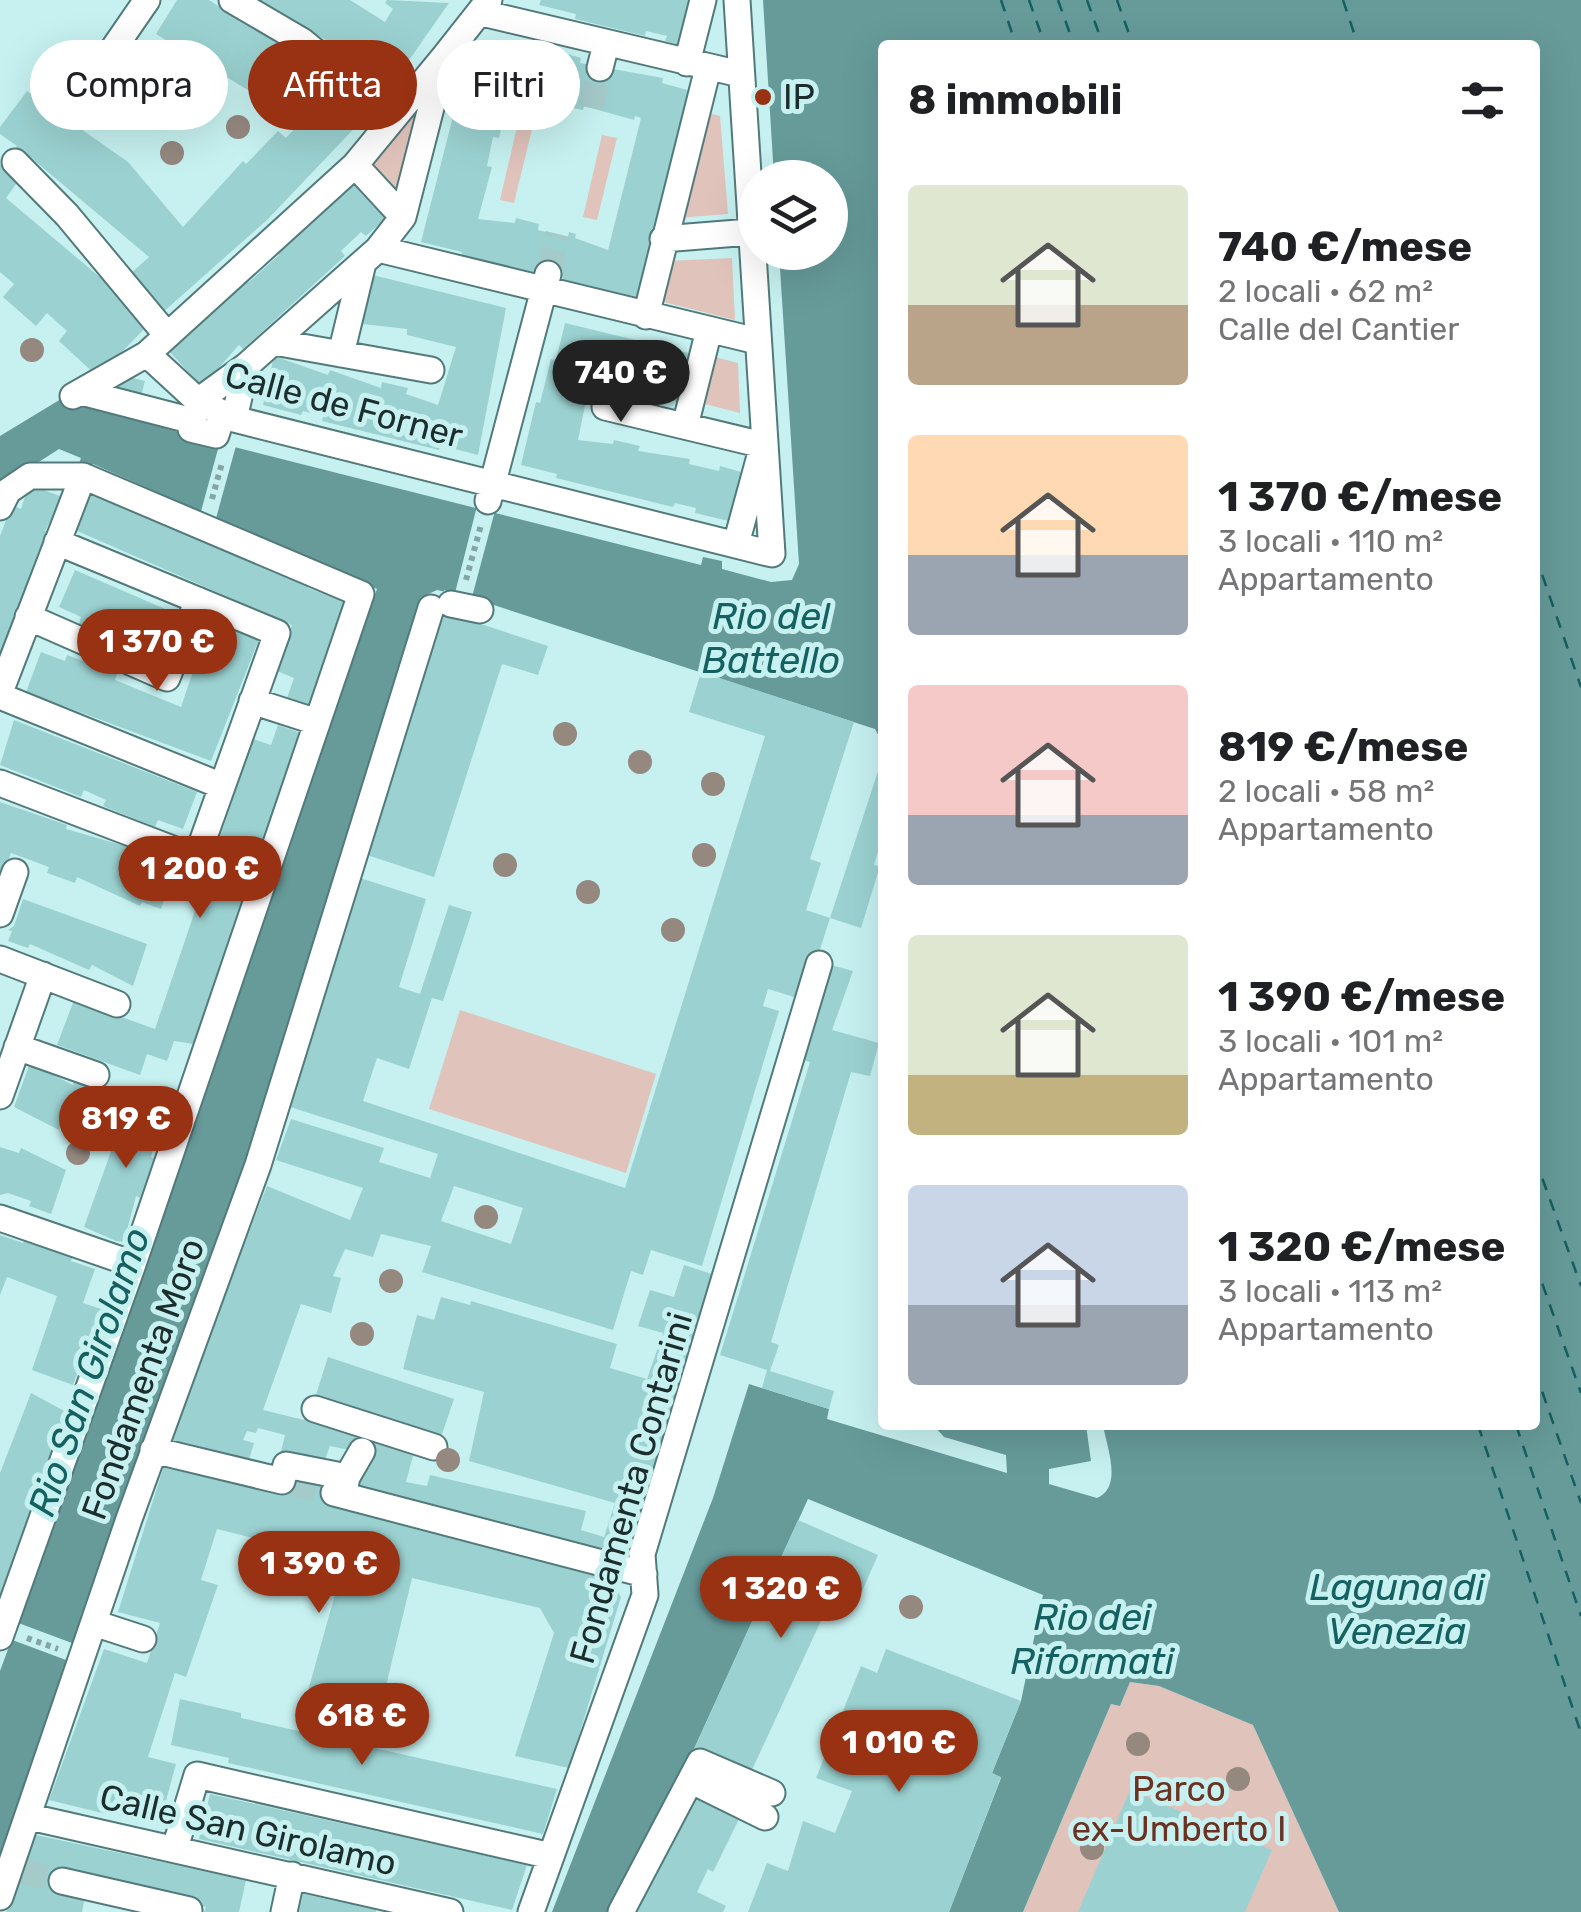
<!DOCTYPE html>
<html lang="it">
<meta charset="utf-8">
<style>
:root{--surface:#fff;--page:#f6f6f6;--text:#202124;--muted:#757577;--accent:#993213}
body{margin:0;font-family:Rubik,sans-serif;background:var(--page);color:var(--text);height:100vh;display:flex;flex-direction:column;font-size:38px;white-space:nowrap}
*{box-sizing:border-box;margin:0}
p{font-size:32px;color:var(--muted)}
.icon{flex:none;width:55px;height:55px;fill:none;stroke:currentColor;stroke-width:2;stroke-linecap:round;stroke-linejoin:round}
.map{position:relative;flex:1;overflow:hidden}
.side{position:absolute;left:878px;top:40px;width:662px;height:1390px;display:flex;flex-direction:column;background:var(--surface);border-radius:10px;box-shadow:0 10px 40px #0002}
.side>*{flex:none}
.hud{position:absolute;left:30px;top:40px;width:698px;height:90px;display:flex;gap:20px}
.tools{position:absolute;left:738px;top:160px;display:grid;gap:20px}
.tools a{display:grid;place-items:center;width:110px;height:110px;border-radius:50%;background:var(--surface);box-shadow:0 10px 40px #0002;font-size:50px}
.price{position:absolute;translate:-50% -85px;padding:0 22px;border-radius:35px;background:var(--accent);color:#fff;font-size:32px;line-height:65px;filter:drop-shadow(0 2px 5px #0008)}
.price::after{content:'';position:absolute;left:50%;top:60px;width:30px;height:22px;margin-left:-15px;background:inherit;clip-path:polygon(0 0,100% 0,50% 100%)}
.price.selected{background:#222;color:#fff}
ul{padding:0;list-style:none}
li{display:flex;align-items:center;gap:30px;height:250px;padding:0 30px}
li span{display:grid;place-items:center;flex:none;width:280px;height:200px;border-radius:10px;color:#555}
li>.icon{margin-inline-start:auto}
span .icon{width:120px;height:120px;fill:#fffc;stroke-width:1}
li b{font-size:42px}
h2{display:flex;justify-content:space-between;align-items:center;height:120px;padding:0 30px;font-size:42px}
.chip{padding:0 35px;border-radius:45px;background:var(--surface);box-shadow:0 10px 40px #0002;font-size:35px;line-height:90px}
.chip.selected{background:var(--accent);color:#fff}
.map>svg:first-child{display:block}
.green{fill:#e0c3bb}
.water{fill:#669b9a}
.pier{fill:#c6f1f0}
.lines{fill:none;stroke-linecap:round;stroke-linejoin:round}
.ferry{stroke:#156060;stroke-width:2.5;stroke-dasharray:12 10;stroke-linecap:butt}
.building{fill:#9bd2d1;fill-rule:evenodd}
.pedestrian-tunnel{stroke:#a4cac9;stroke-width:25;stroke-dasharray:25 12;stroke-linecap:butt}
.pedestrian-casing{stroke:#537a7a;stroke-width:29}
.path{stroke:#84a5a5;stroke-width:6;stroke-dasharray:5 5;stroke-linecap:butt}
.pedestrian{stroke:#fff;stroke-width:25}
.tree{fill:#94887f}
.poi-dot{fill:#993213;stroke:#c6f1f0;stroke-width:4}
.labels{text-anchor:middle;stroke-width:10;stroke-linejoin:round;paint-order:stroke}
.poi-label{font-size:35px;fill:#1c2d2d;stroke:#c6f1f0;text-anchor:start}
.street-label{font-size:35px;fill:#1c2d2d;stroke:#c6f1f0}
.park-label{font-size:35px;fill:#6b3222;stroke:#c6f1f0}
.water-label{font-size:38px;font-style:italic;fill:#156060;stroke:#c6f1f0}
</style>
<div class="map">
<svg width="1581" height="1912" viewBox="0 0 1581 1912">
<rect width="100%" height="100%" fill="#c6f1f0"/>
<!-- green -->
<path class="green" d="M425,86l-27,109 -39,-41z
M703,112l17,4 8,98 -51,4z
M519,118l15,3 -20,82 -14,-3z
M602,135l15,3 -20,82 -14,-3z
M732,258l3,62 -79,-20 10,-39z
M707,355l31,8 2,50 -43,-11z
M460,1010l196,64 -30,99 -197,-64z
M1130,1682l29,4 94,39 86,187h-316l88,-208 9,2z"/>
<!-- water -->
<path class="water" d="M763,0h818v1912h-242l-86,-187 -94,-39 -29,-4 -10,24 -9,-2 -88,208h-74l52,-134 -9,-5 29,-72 22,-106 -235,-96 -114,250 -81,163h-61l161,-414 36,-114 80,25 -2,10 180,54 -1,-18 -62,-18 -11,-12h153l5,36 -42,8v15l48,14c26,-11 10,-50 6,-73h432v-1380h-653v697l-7,-13 -403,-131 -35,-8 -13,6 -174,554 -250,708v-187l87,-236 290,-846 -284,-125 -2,4 -12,-5 2,-5 -22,-9 -59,38v-51l61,-37 138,39 502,127 2,-8 19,4v8l49,13 21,-2 7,-16 -20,-311 51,-1v-74l-56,-1z"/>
<!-- pier -->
<path class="pier" d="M221,438l16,4 -22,80 -15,-7z
M478,502l18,5 -24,90 -27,-1 -1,-6 11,3z
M13,1621l67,25 -6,17 -67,-25z"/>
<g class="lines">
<!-- ferry -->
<path class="ferry" d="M1001,0l15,45
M1029,0l16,45
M1058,0l16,45
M1087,0l16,45
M1117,0l16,45
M1343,0l15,45
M1535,554l46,133
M1535,1158l46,128
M1535,1263l46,130
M1535,1371l46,132
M1478,1425l103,308
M1516,1425l65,191"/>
</g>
<!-- building -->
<path class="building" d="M177,0h32l77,49 80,67 -98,103 -107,95 -33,-38 21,-19 -126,-106 -15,21 11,8 -13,18 102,86 38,43 -48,50 -39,-36 8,-10 -20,-18 -11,13 -33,-29 11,-13 -14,-12v-106l17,-20 -17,-12v-7l27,-36 101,71 55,65 60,-66 3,3 32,-33 8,7 10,-11 -40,-32 -100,-61z
M256,0h94l35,22 8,-13 -8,-6 2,-3 62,3 -63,90 -31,-19 8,-13z
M541,0h160l-11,48 -25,-7 2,-5 -21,-5 -1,5 -70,-17 1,-5 -37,-9z
M472,42l83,16 2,-7 24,7 -1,5 83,15 -1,5 36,10 -52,206 -84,-16 1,-5 -102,-21 1,-5 -41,-10zM510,90l35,12 38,8 1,-4 50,14 1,-4 6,2 -33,132 -33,-12 1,-4 -7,-2 -1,5 -30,-7 1,-6 -23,-6 -1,5 -37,-4 14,-52 -5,-1 6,-29 6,1z
M352,181l34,37 -20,18 -5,-4 -20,19 4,5 -102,93 -4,-4 -37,42 -35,-38 78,-71 4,4 30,-27 -4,-4z
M373,275l133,33 -28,147 -38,-10 -1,5 -117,-29 1,-5 -20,-5 -2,4 -38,-10 11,-49 54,19 2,-5 51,18 1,-6 26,6 -2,6 32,11 18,-58 -49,-12v-6l-45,-5z
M565,323l132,32 -12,50 -44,-16 -1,5 -50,-13 -12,59 35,4 1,-4 26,6 -2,5 52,8 -1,5 30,7 1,-5 25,7 -12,49 -38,-9 1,-5 -21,-5 -2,4 -117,-29 1,-4 -36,-9 15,-63 4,1 11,-44 5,1z
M121,375l24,6 -6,23 -24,-6z
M29,485l34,12 -18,34 5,2 -50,126v-123l12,-31 9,4z
M95,485l217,95 -4,8 43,16 -37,104 -27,-10 7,-20 -17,-7 15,-46 -217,-95z
M75,570l97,42 -17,37 -25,-10 -2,6 -49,-21 2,-7 -22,-10z
M444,612l104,34 -10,29 -36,-11 -68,213 -67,-22z
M210,621l49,18 -48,122 -185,-69 15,-40 24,9 2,-6 50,19 -2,6 66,27z
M701,672l153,50 -44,137 11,4 -15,47 24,8 52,-159v79l-8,27 6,1 -19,62 -31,-10 -26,82 -36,-11 -5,17 16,5 -77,255 -51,-16 -8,25 -12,-4 -18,59 -191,-58 9,-26 -50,-12 -8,23 -28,-8 -12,27 8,2 -10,35 -30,-9 -38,106 41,10 2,-8 109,36 -9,34 21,4 3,-11 156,36 -5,19 23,7 11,-34 -146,-42 15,-69 -81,-23 14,-54 17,5 7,-23 29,8 1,-4 146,43 -7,24 37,11 16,-46 -25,-7 12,-36 24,7 10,-32 34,11 -89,284 -276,-69 6,-39 -29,-6 -7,19 -43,-10 5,-20 -27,-7 -2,5 -9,-2 -4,9 11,3 -7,23 -76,-20 39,-118 57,-142 83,34 13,-32 -87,-28 15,-41 93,29 -5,14 51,16 8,-24 -151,-48 73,-228 66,21 -27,88 21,7 29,-89 23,7 -29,89 -11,-3 -23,71 -32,-11 -14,43 262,87 140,-452 -76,-24zM454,1186l69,22 -12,36 -70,-23z
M14,720l183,72 -14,37 -25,-9 -3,7 -52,-21 3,-6 -22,-10 -3,7 -81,-32z
M278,725l28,10 -112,309 -20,-3 -7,20 -20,-7 -7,21 -83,-30 17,-45 81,29 98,-290 18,6z
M0,802l67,23 -1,4 66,19 -2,5 22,8 2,-5 22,8 -2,6 8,3 -4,13 -9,-2 -8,25 -19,-7 -2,4 -63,-29 -2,6 -28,-10 2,-6 -38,-14 -11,29z
M23,899l124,45 -14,42 -41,-21 -3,5 -59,-26 -2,4 -20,-7 4,-10 -4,-1 6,-4z
M824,963l29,8 -21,59 47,13 -9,33 -19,-4 -80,270 8,3 -9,26 64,20 -5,18 -67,-21 5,-18 -47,-15 90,-293 -11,-3z
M30,1063l43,22 1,-5 23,8 -17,44 -18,-8 -3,6 -45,-23z
M129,1101l34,8 6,6 -7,20 -4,-1 -7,23 3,1 -14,40 -4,-2 -12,46 -8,-1 -32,-14z
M0,1147l19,6 2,-5 45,22 -15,44 -22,-8 2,-5 -23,-8 -8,2z
M0,1235l23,8 3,-6 48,17 -3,7 24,8 -12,34 18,6 -28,76 -41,-15 25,-74 -50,-19 -7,18z
M328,1357l126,42 -15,44 -125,-42z
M31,1393l37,20 -68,195v-135z
M166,1459l128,15 311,96 16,27 -52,171 -54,-12 39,-123 -14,-25 -128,-30 -35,145 -73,-18 32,-114 -22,-38 -97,-24 -16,51 17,5 -32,92 -11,-4 -27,84 28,7 -15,55 -53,-12 -2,7 -57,-14 55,-151 43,14 13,-40 -42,-11z
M798,1520l80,35 -23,52 -15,-7 5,-12 -12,-5v12l-82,177 -57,-23z
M886,1649l135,52 -29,72 9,4 -52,135h-201l19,-49 21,8 15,-50 32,12 17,-42 -36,-13 45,-112 16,7z
M180,1699l61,14v5l316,71 -14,45 -315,-71 1,-5 -58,-13z
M1130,1790l142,60 -27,62h-167z
M693,1791l48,24 -28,57 -5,-3 -11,23 29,14 -3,6h-92z
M210,1794l317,71 -15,45 -313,-71z
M36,1835l210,45 -7,32h-35l2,-5 -142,-33 21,22 -3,16h-76z
M303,1894l73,16v2h-77z"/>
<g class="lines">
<!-- pedestrian-tunnel -->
<path class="pedestrian-tunnel" d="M591,108l9,-40
M548,274l10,-40
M207,870l45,15
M291,1483l43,10
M22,1871l40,10"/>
<defs>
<path id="pedestrian" d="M147,0l-40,58 46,34
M232,0l70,41 91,74
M482,13l258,61
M444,57l-89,108 -208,189 51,47 36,18 538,135 -35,-554
M687,63l16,-63
M600,68l6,-24
M15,162l52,53 99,119
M355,165l48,52
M663,239l87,-7
M378,249l379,92
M646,316l62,-248
M274,342l157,28
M341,354l22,-91
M81,392l112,29
M73,396l74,-42
M605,407l158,38 -27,99
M223,413l-7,22 -25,-6 7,-28 48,-35
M234,419l12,-53 132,-117 25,-32 41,-160 45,-57
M685,426l24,-96
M488,501l60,-227
M0,507l8,-16 22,-15h53l278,118 -228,670 -133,373
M57,542l220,91 -83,232 13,5
M451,604l29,6
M28,617l139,61 31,-78
M0,692l83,-216
M0,696l222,90
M252,701l65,21
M0,783l196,75
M0,914l15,-42
M0,959l117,45
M17,1047l79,28
M0,1096l43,-121
M0,1218l133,46
M315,1409l119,38
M153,1450l129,31 4,-16 61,12 -4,18
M347,1477l15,-26
M334,1493l310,81
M94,1623l49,16
M692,1781l73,36
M30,1817l420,95
M175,1848l22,-73 354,81
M62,1881l127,29
M0,1897l129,-378 129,-354 173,-557
M284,1912l8,-37
M531,1912l114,-317 -3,-41 177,-590
M621,1912l79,-150 72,31"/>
</defs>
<!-- pedestrian casing -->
<use href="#pedestrian" class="pedestrian-casing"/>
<!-- path -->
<path class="path" d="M212,499l10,-36
M466,580l15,-55
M27,1638l31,11"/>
<!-- pedestrian -->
<use href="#pedestrian" class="pedestrian"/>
</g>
<!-- trees -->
<g class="tree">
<circle cx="238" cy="127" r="12"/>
<circle cx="172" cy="153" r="12"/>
<circle cx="32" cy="350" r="12"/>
<circle cx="565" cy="734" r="12"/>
<circle cx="640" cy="762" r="12"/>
<circle cx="713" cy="784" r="12"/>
<circle cx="704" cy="855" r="12"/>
<circle cx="505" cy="865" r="12"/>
<circle cx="588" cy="892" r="12"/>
<circle cx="673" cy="930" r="12"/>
<circle cx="78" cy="1153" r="12"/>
<circle cx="486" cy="1217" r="12"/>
<circle cx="391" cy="1281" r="12"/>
<circle cx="362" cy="1334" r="12"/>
<circle cx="448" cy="1460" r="12"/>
<circle cx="911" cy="1607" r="12"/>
<circle cx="1138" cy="1744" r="12"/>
<circle cx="1238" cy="1779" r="12"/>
<circle cx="1092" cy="1848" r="12"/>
</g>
<!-- markers -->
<circle class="poi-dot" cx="763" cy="97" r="10"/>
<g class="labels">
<!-- poi labels -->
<g class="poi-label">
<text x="783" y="109">IP</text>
</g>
<!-- street labels -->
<g class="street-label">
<text transform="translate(344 405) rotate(15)" y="12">Calle de Forner</text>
<text transform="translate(143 1379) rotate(-70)" y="12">Fondamenta Moro</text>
<text transform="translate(631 1488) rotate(-74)" y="12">Fondamenta Contarini</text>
<text transform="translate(248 1830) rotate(13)" y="12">Calle San Girolamo</text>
</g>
<!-- park labels -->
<g class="park-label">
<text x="1179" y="1801">Parco<tspan x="1179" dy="40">ex-Umberto I</tspan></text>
</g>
<!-- water labels -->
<g class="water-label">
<text x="771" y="629">Rio del<tspan x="771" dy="44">Battello</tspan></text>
<text transform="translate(89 1372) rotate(-71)" y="13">Rio San Girolamo</text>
<text x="1397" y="1600">Laguna di<tspan x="1397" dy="44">Venezia</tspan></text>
<text x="1092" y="1630">Rio dei<tspan x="1092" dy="44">Riformati</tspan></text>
</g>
</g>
</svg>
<div class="tools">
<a><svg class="icon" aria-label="layers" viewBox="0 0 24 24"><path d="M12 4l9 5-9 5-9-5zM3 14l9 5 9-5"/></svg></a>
</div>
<b class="price selected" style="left:621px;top:425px">740 €</b>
<b class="price" style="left:157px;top:694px">1 370 €</b>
<b class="price" style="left:200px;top:921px">1 200 €</b>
<b class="price" style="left:126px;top:1171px">819 €</b>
<b class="price" style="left:319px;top:1616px">1 390 €</b>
<b class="price" style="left:781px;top:1641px">1 320 €</b>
<b class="price" style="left:362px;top:1768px">618 €</b>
<b class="price" style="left:899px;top:1795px">1 010 €</b>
<div class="hud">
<a class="chip">Compra</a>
<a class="chip selected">Affitta</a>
<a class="chip">Filtri</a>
</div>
<section class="side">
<h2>8 immobili<svg class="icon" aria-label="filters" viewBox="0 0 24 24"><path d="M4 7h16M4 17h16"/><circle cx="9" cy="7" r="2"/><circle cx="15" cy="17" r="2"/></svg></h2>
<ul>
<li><span style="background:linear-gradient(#dfe7d0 60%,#b9a48a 0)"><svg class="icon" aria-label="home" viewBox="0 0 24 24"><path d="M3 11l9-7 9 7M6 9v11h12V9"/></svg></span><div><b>740 €/mese</b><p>2 locali · 62 m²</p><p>Calle del Cantier</p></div></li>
<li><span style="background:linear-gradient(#ffd9b3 60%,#9aa5b1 0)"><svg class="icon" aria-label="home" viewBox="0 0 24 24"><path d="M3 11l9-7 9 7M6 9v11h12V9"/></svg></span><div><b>1 370 €/mese</b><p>3 locali · 110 m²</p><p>Appartamento</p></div></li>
<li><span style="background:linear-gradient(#f6c9c9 65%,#9aa5b1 0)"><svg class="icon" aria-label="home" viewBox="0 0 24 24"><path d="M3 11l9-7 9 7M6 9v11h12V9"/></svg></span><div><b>819 €/mese</b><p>2 locali · 58 m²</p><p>Appartamento</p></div></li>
<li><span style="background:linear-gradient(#dfe7d0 70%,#c2b280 0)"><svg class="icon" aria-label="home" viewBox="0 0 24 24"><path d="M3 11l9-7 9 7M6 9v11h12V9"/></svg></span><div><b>1 390 €/mese</b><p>3 locali · 101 m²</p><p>Appartamento</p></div></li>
<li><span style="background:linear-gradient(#c9d6e8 60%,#9aa5b1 0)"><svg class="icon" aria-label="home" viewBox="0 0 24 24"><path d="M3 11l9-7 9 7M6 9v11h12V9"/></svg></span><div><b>1 320 €/mese</b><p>3 locali · 113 m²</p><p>Appartamento</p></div></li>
</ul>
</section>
</div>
